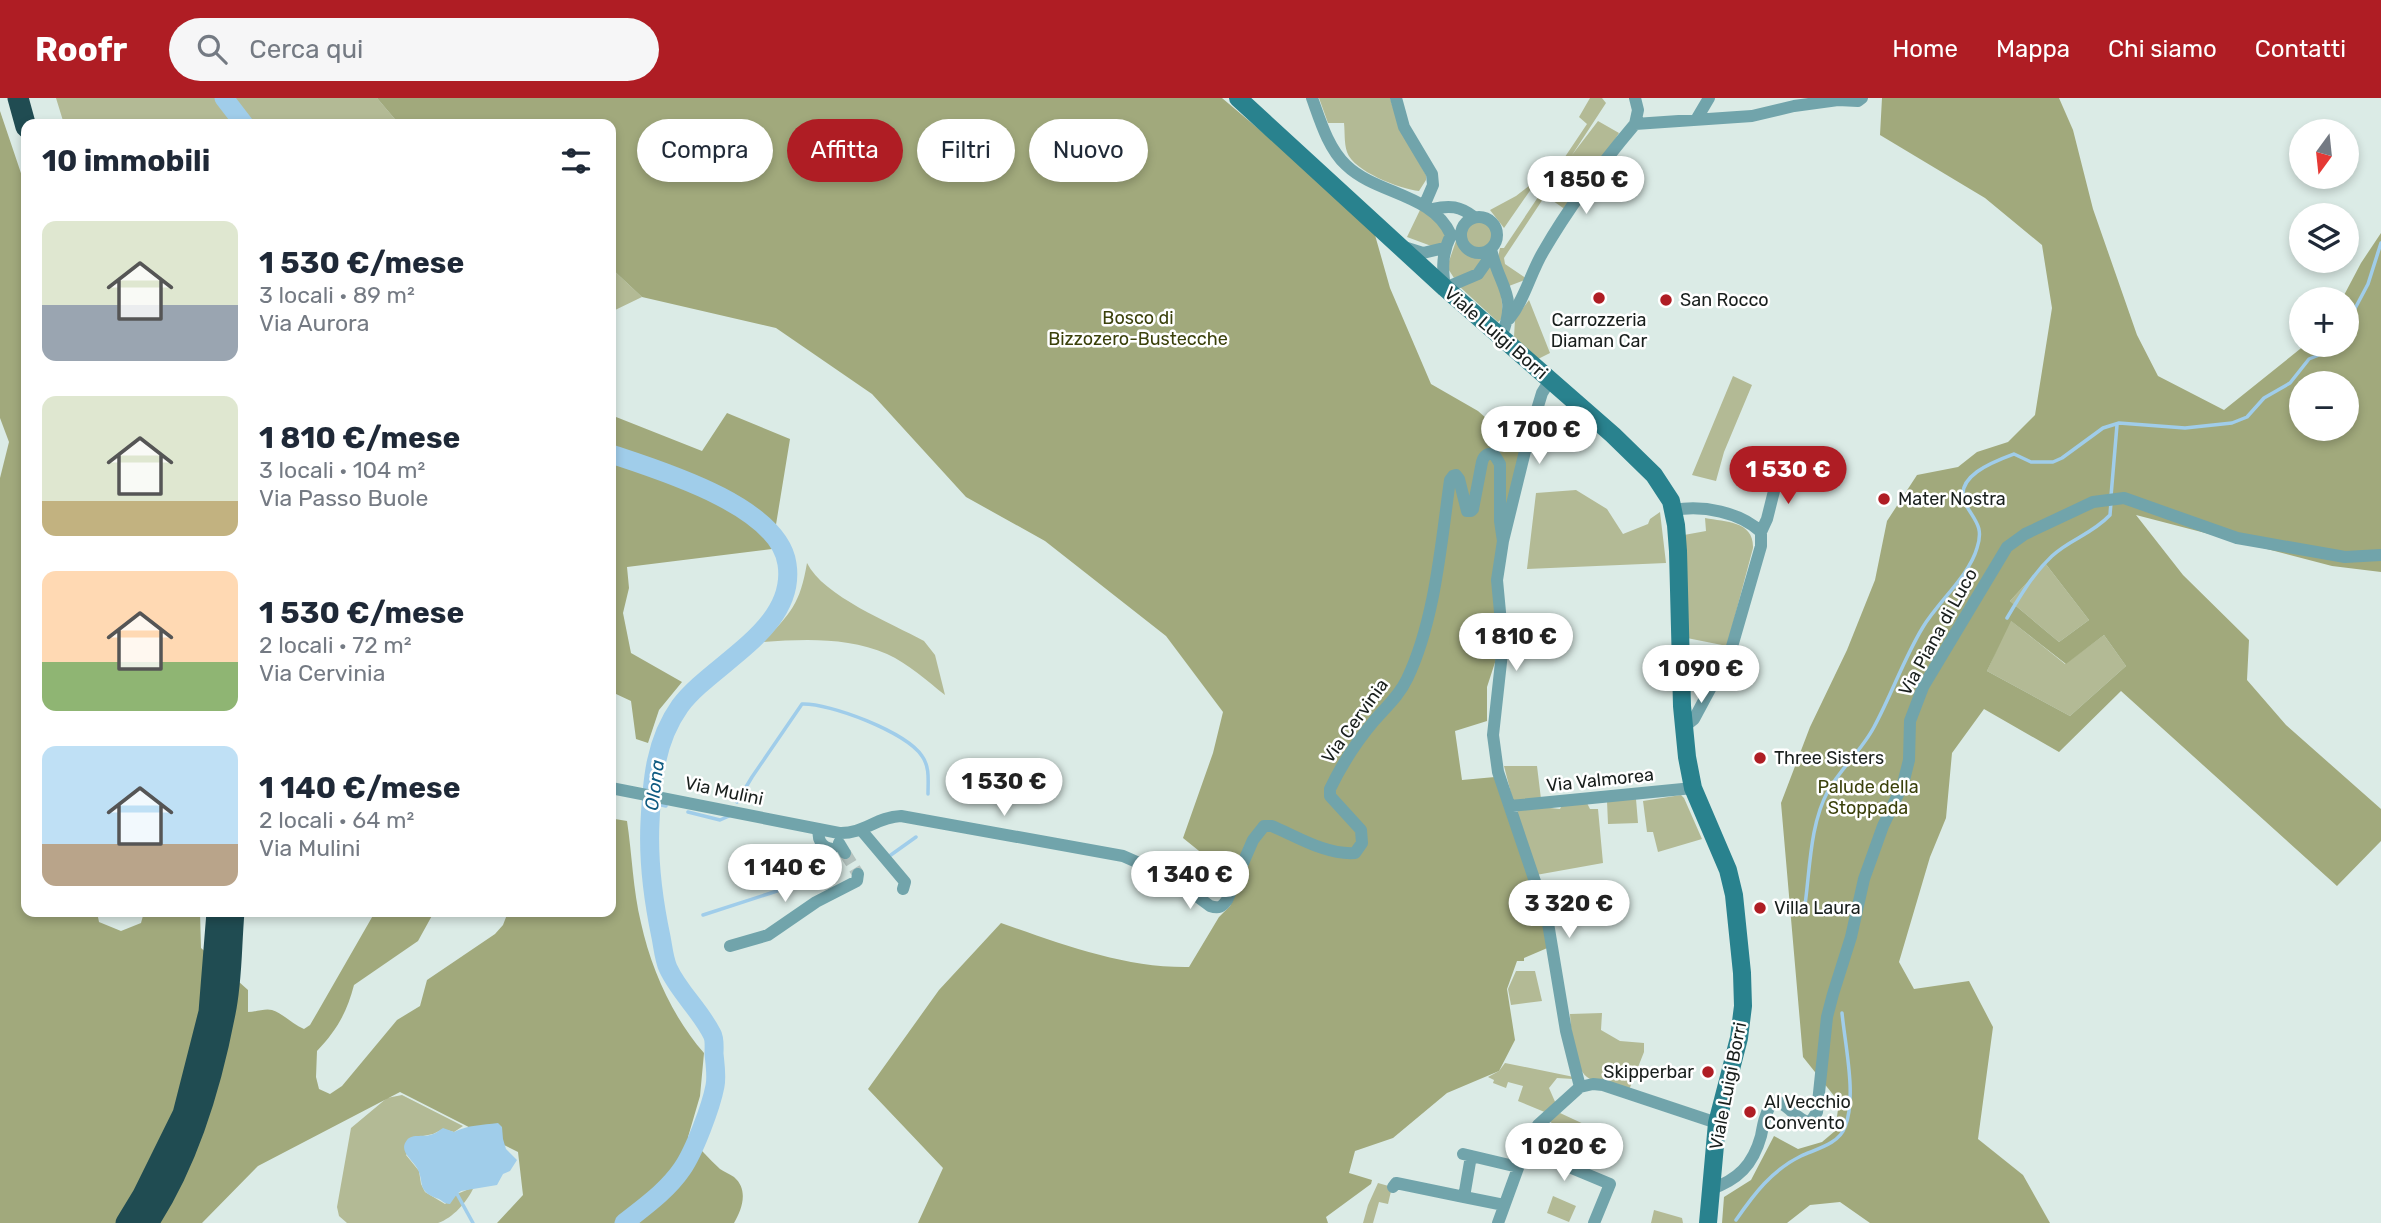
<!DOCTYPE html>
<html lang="it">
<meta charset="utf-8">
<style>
:root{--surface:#fff;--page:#f6f6f7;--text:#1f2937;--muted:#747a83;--accent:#af1d24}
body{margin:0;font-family:Rubik,sans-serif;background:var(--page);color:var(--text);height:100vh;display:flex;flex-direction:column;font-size:26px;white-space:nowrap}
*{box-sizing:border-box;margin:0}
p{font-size:23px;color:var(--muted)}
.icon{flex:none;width:38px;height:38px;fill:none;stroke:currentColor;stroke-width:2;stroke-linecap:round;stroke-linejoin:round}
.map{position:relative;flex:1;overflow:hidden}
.side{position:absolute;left:21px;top:21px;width:595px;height:798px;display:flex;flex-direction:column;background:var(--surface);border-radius:14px;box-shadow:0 4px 10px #0003}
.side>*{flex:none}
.hud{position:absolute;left:637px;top:21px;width:665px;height:63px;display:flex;gap:14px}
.needle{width:46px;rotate:195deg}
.fabs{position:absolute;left:2289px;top:21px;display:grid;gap:14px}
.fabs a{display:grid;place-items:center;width:70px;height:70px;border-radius:50%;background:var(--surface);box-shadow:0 4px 10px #0003;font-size:35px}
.price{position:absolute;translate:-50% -60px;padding:0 16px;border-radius:24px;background:#fff;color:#222;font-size:23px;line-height:46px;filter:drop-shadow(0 2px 4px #0008)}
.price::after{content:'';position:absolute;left:50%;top:42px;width:21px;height:16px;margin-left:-10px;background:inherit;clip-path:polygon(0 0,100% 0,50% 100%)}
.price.on{background:var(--accent);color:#fff}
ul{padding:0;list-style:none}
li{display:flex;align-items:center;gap:21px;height:175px;padding:0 21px}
li span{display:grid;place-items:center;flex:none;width:196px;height:140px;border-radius:14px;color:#555}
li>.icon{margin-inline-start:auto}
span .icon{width:84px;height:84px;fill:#fffc;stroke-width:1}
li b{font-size:30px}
h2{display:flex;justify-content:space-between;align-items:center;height:84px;padding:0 21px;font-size:30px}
.pill{padding:0 24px;border-radius:32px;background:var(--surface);box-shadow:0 4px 10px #0003;font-size:24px;line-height:63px}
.pill.on{background:var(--accent);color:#fff}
header{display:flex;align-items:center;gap:42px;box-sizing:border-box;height:98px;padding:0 35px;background:var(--accent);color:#fff}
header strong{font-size:33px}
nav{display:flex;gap:38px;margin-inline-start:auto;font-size:24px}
.search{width:490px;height:63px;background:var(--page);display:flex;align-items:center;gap:18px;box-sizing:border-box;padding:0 24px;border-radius:38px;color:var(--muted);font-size:26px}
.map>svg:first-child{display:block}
.green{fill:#b3ba95}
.forest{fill:#a1a97c;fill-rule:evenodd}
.water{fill:#a0cdea}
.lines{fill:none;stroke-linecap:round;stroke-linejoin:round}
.stream{stroke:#a0cdea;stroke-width:3.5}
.river{stroke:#a0cdea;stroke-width:19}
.street-tunnel{stroke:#b4c2be;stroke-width:12;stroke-dasharray:12 6;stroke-linecap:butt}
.street{stroke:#71a4ab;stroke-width:12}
.secondary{stroke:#29828e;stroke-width:18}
.highway{stroke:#204c52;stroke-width:21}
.poi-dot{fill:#af1d24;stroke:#fff;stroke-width:2.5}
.labels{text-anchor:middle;stroke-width:5;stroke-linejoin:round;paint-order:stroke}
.poi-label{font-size:18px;fill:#191f1d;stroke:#fff;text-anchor:start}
.park-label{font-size:18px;fill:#3b410b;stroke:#fff}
.street-label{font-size:18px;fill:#191f1d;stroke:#fff}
.water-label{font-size:19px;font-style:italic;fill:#0f5b82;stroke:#fff}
</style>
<header>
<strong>Roofr</strong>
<div class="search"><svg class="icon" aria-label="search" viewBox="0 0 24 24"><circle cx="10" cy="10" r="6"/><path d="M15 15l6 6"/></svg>Cerca qui</div>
<nav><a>Home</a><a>Mappa</a><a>Chi siamo</a><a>Contatti</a></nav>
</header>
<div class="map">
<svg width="2381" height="1125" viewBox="0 0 2381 1125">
<rect width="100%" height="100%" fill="#dbebe6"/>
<!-- green -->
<path class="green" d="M56,0h321l22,26h-335z
M1319,0h71l10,31 26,46v5l-7,11c-19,-2 -66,-20 -72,-39 -3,-9 -2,-20 -3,-29h-16z
M1590,0h12l4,5 -34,52 26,-34 21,12 -29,45 -22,-17 -64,97 1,6 22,15 -18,7 -11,-29 2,-9h4l83,-124 -8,-7z
M1538,81l-34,49 -14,-18 26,-14z
M1553,88l21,13 -8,11 -20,-14z
M1420,112l16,8 11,16 -5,9 -8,4 -27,-10z
M1464 137a14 14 0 1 1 28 0a14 14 0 1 1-28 0Z
M1457,140c7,13 14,18 29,18l-11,15 -21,7 -7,-11z
M1490,168l11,24 2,28 -5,4 -38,-35z
M611,170l31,29 -31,15z
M1529,202l21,53 -12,6 -24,-22 1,-18z
M1733,278l19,9 -28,67 -8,29 -24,-6z
M1576,392l31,19 16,25 25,-10 2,-5 10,-7 6,51 -139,6 9,-76z
M1705,420c21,4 49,3 48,30l-26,98 -40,-8 -3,-103 22,-4z
M807,465c16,33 84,60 117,78l11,14 10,40c-18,-14 -36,-31 -58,-41 -39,-17 -83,-15 -124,-12 28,-29 37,-38 44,-79z
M2045,465l44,57 -30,22 -49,-41z
M2010,522l55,44 39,-29 22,31 -56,50 -83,-45z
M1504,668h33l4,33 -28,2z
M1681,697l3,3 18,41 -44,13 -5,-20h-6l-4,-31z
M1636,701l2,24 -30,1 -1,-23z
M1587,705l3,6h8l5,54 -67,12 -19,-63 3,-3 29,-3 1,2 10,1 2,-4z
M1516,873h19l7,30 -31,4 -3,-16z
M1602,915l-1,17 19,11 24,2v9l-15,38c-13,-3 -32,-5 -42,-13 -13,-10 -16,-48 -17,-63z
M1505,965l69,14 -1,2 -16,-1 -8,10 7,16 -9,9 -29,-12 5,-15 -15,-4 -2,6 -13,-5 1,-3 -6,-3 11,-6z
M402,997l61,31 -9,6 -11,-3 -10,5 -10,2 -17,19 13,16 2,13 4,8 20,12 12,-10 17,-7c-7,15 -21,31 -36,36h-91l-8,-7 -2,-9 14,-79 36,-30z
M1560,1015l28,13 -2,8 -5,-2 -3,4 -4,-2 -2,3 -23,-16z
M1378,1085l14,4 -4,17 -9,-2 -6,21h-10l5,-18z
M1553,1098l23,10 -7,16 -22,-9z
M1654,1112l28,8 1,5h-32z"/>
<!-- forest -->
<path class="forest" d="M377,0h845l122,103 31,34 15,53 41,96 47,27 42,37 -19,121 -1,78 -13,40v34l-32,10 7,49 33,-3 57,169 -28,12v3h-7l-10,28 8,51 -16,31 -52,22 -54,45 -38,13 -6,22 23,7 -1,4 -45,33 2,6h-410l25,-55 -75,-79 71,-99 62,-67c61,21 123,45 188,44l30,-50 11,-11 10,-22 -57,-46 30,-85 10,-41 -57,-76 -121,-95 -79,-44 -94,-103 -96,-66 -134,-31 -31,-29v-144h-212z
M1882,0h177l14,32 20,79 44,126 21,41 66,34 81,-65h42v-46h-5l19,-36 20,-30v339l-49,-6 -196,-51 47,60 66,65 -2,40 39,45 95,84v32l-44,45 -216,-195 -62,61 -75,-43 -32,44 -6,65 -16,39 -31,105 15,27 55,-8 24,46 -15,112 45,36 27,48h-180l-30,-21 -30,3 -23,18h-65l2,-26 27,-17 23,-44 24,13 24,-7 13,-11 4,-29 -36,-45 -22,-254 29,-76 37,-77 28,-70 12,-59 30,-46 41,-8 19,-15 31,-10 27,-27 17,-107 -10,-63 -57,-47 -105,-63zM2301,285h46v46h-46zM2045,465l44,57 -30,22 -49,-41zM2011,523l55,43 38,-29 22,31 -56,50 -83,-45z
M0,13l26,77v724h71l2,10 22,9 20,-8 3,-11h56l1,36 47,42v22c8,0 17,-4 24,-2 12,4 20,14 32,19l6,-4 7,-12 58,-101h59l-16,29 -64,44c-7,27 -17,45 -37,66l-1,26 3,12 11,5 12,-8 55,-66 23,-14 7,-26 68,-46 8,-9 5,-13h103v-88l4,-5 12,2c5,33 6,69 14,102 10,46 32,95 63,130l-4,43 -12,41c11,10 21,22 32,32 4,3 10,5 14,8 15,13 8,32 0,46h-237l26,-28 -5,-43 -118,-60 -142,74 -56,57h-202v-745l9,-36 -9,-24z
M727,315l63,26 -18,110 -145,18 2,21 -6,25 8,40 51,29 -23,28 -11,33 -12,-4 -5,-38 -15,-7 -5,13v-292l91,36z"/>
<!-- water -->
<path class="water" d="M498,1025l4,4 1,12 3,10 11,11 -7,11 -7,3 -6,11 -36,6 -4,3 -7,10c-7,0 -7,-4 -14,-6 -20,-8 -11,-16 -19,-30 -5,-9 -19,-17 -10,-28 5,-7 18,-2 26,-6 4,-1 6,-4 10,-6l11,4c14,-7 28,-7 44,-9z"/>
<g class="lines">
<!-- stream -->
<path class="stream" d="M2347,231l4,-13 17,-32 13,-41
M2111,398l6,-71
M2007,520c13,-22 26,-44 45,-62 18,-17 39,-21 58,-41l1,-13
M737,704l15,-25 50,-73c28,-1 104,28 120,52 8,11 6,25 6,38
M651,705l15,3
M688,714l32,8 9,-4
M888,759l28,-20
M1805,807c5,-36 5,-81 23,-114 13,-23 34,-41 46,-64 18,-33 30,-69 49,-100 15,-25 46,-51 54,-79 7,-21 -2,-27 -11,-43 -15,-28 29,-44 48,-51l17,8h22l9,-4 41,-30 16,-5 66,5 47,-5 15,-6 17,-19 26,-15 19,-24 25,-10 4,-4
M703,817l74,-24
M457,1096l16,29
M1736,1122c18,-26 36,-50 65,-64 15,-7 38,-12 44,-29 12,-30 0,-82 -3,-114"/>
<!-- river -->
<path class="river" d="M224,0l20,26
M611,356c48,16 168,52 176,110 10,65 -75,99 -107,142 -25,35 -28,75 -30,116 -2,39 3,77 11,115 2,10 3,22 7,31 11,24 32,42 44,66 3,5 2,14 2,20 1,10 3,22 1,32 -4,21 -21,66 -33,83 -15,22 -38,38 -58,54"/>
<!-- street-tunnel -->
<path class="street-tunnel" d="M845,755l13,21"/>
<!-- street -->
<path class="street" d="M1312,0c8,22 16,50 34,67 31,30 86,28 105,70
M1396,0l8,29 28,47 1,11 -9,21
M1696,22l13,-22
M1635,26l117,-8 42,-10 44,-6 20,1 4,-3
M1432,111c18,-4 28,-3 42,8
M1461 137a18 18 0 1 1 36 0a18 18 0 1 1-36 0Z
M1451,137c-9,18 -9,33 -6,53l33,-14 14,-20
M1404,149l19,6 21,-5
M1491,151c8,39 28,45 10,88
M1509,221c16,-20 21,-45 34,-67 26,-45 59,-89 92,-128l3,-14 -3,-12
M1550,282l-8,13 -14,46 -25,102 -6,39 6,64 -10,91 5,37 49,145 19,114 14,56
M1674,412c29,-5 66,2 87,22v14l-30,104 -37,69 -10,8
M1761,434l6,-13 13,-52
M611,690l228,45c25,1 37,-16 62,-17l222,40 48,21 39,29c9,3 12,1 17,-6l26,-60 11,-14h8c26,11 54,29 83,27l7,-10 -1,-13 -31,-34v-7c11,-23 28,-49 44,-68 12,-14 25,-25 33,-42 28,-58 34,-135 43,-199l3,-4 3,-1 3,4 8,32h4l2,-2 9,-47c2,-7 5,-9 12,-8l6,10v57l3,20
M1510,708l183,-18
M819,731c-2,10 2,18 13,20
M862,733l43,51 -2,7
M839,745l6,10
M818,781l8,-4 2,-6
M730,848l38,-11 48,-33 41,-21 1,-7
M1526,1048l12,8 72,30 -16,39
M1463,1056l55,13
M1471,1058l-7,41 40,8
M1393,1089l3,-4 5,1 63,13
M1709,1092c29,-10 44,-25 52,-54 2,-11 4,-22 10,-32l8,-2c12,6 18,18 31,21l7,-11 10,-95 6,-23 18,-57 13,-58 19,-53 20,-42 6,-24 1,-39 13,-34 84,-140 18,-13 68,-32 31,-4 113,40 108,19 36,-2
M1498,1125l28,-77 12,-21 42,-38 13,-3 10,1 114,38"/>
<!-- secondary -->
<path class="secondary" d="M1238,0l207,190 168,147 41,40 17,26 5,24 2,26 4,155 5,51 6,31 35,82 6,25 8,78 1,33 -4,32 -22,85 -9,100"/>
<!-- highway -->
<path class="highway" d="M18,0l8,29
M126,1125l17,-28 40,-81 26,-102 8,-100
M148,1125c41,-62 63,-137 77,-210 7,-33 6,-68 9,-101"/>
</g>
<!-- markers -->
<g class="poi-dot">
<circle cx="1599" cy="200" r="7"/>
<circle cx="1666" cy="202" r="7"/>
<circle cx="1884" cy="401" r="7"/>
<circle cx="1760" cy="660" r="7"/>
<circle cx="1760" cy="810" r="7"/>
<circle cx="1708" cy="974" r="7"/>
<circle cx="1750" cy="1014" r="7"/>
</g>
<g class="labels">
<!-- poi labels -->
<g class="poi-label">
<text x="1680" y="208">San Rocco</text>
<text x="1599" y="228" text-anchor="middle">Carrozzeria<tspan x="1599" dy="21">Diaman Car</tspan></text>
<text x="1898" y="407">Mater Nostra</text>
<text x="1774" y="666">Three Sisters</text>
<text x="1774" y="816">Villa Laura</text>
<text x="1694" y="980" text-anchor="end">Skipperbar</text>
<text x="1764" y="1010">Al Vecchio<tspan x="1764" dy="21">Convento</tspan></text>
</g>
<!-- park labels -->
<g class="park-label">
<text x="1138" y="226">Bosco di<tspan x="1138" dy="21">Bizzozero-Bustecche</tspan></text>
<text x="1868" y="695">Palude della<tspan x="1868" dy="21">Stoppada</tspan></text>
</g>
<!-- street labels -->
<g class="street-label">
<text transform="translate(1496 235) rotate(41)" y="6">Viale Luigi Borri</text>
<text transform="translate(1938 534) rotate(-61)" y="6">Via Piana di Luco</text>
<text transform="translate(1355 623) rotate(-54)" y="6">Via Cervinia</text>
<text transform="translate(1600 682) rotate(-6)" y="6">Via Valmorea</text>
<text transform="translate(724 693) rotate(12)" y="6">Via Mulini</text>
<text transform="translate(1728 988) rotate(-79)" y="6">Viale Luigi Borri</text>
</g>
<!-- water labels -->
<g class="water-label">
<text transform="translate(654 687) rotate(-83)" y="7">Olona</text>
</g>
</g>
</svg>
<div class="fabs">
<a><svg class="needle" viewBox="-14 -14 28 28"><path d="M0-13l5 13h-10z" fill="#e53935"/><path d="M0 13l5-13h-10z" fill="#747a83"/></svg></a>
<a><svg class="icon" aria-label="layers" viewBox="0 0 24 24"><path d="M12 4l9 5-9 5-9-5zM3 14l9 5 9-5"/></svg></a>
<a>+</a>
<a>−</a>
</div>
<b class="price" style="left:1586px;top:118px">1 850 €</b>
<b class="price" style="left:1539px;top:368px">1 700 €</b>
<b class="price on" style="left:1788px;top:408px">1 530 €</b>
<b class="price" style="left:1516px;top:575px">1 810 €</b>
<b class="price" style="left:1701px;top:607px">1 090 €</b>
<b class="price" style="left:1004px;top:720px">1 530 €</b>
<b class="price" style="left:785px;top:806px">1 140 €</b>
<b class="price" style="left:1190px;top:813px">1 340 €</b>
<b class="price" style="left:1569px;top:842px">3 320 €</b>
<b class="price" style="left:1564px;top:1085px">1 020 €</b>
<div class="hud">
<a class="pill">Compra</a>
<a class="pill on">Affitta</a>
<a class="pill">Filtri</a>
<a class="pill">Nuovo</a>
</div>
<section class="side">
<h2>10 immobili<svg class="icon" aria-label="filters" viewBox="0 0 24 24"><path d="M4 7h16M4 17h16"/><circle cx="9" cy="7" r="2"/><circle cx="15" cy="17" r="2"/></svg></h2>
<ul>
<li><span style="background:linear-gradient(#dfe7d0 60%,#9aa5b1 0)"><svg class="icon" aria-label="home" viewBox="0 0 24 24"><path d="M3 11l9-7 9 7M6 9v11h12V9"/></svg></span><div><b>1 530 €/mese</b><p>3 locali · 89 m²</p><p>Via Aurora</p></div></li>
<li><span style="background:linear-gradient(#dfe7d0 75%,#c2b280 0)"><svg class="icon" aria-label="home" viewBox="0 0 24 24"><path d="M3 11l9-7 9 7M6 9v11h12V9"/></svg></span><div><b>1 810 €/mese</b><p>3 locali · 104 m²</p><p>Via Passo Buole</p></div></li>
<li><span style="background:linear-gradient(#ffd9b3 65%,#8fb573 0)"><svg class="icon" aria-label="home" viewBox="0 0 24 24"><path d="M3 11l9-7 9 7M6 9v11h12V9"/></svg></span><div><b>1 530 €/mese</b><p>2 locali · 72 m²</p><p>Via Cervinia</p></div></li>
<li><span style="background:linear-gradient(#bfe0f5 70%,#b9a48a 0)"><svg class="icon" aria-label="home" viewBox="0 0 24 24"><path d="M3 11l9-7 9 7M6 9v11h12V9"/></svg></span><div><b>1 140 €/mese</b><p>2 locali · 64 m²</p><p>Via Mulini</p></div></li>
</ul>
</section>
</div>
